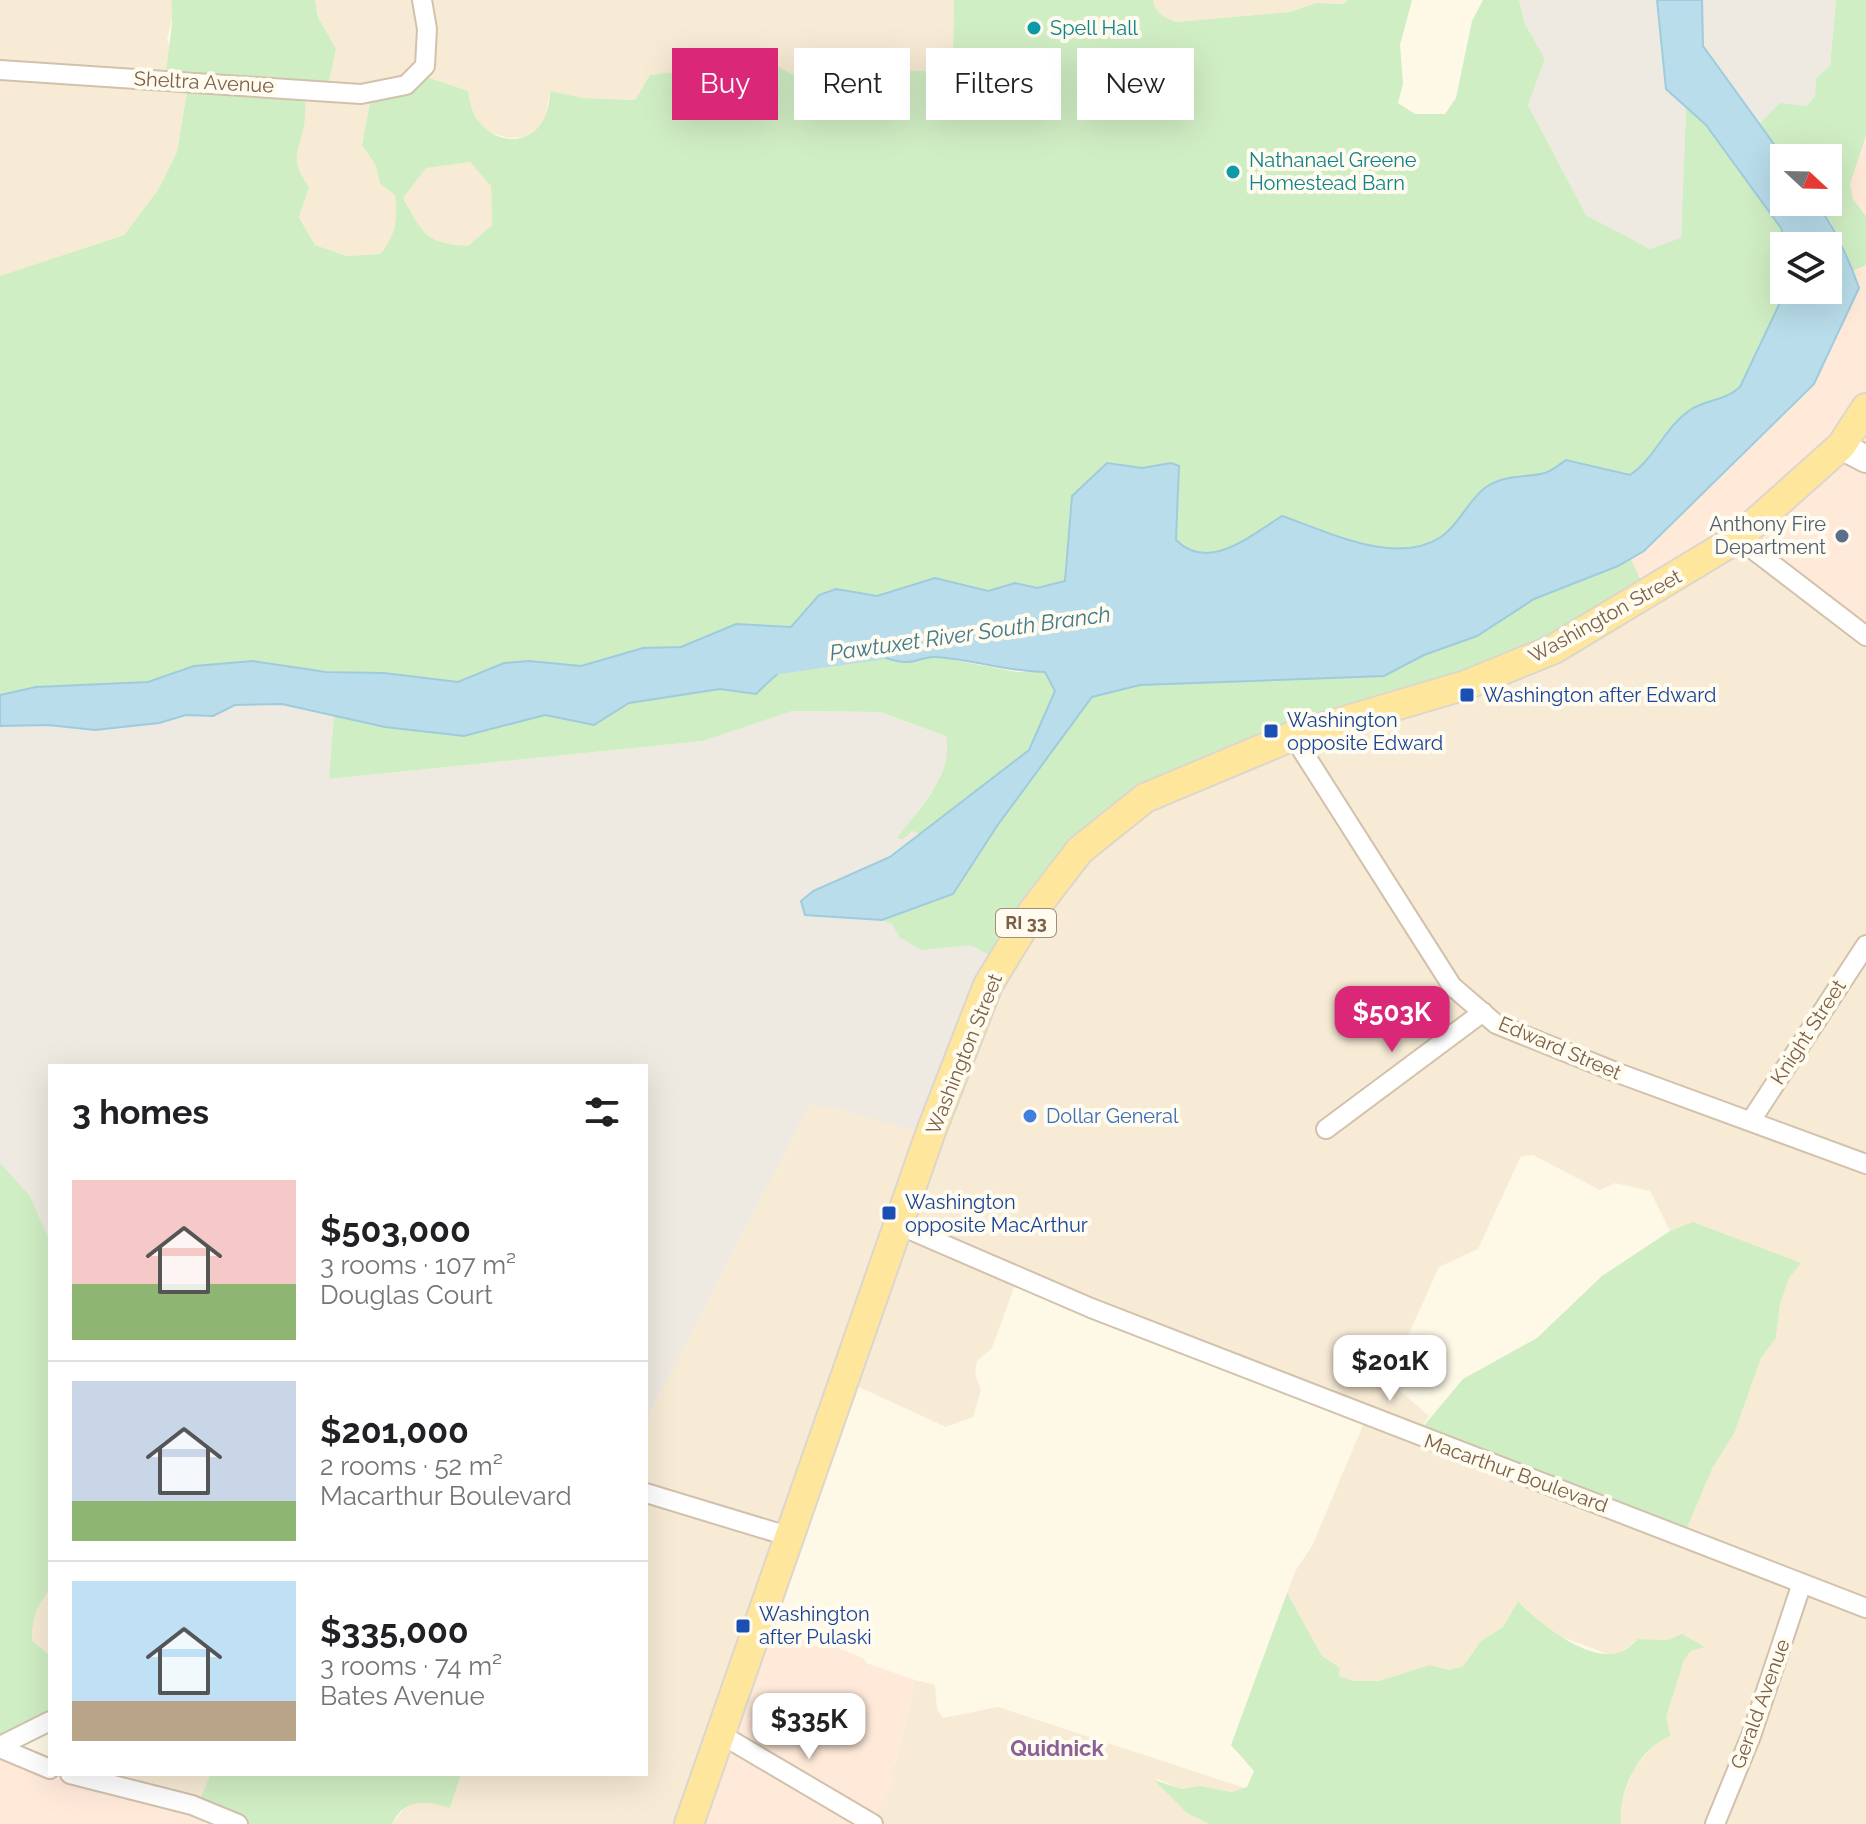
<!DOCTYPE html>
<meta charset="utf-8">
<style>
:root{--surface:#fff;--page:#f2f2f2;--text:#202124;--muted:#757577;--line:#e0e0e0;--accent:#db2777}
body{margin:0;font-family:Raleway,sans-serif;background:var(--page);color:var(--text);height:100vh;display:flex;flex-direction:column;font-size:30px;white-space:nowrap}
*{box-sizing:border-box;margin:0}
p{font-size:26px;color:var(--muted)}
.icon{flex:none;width:44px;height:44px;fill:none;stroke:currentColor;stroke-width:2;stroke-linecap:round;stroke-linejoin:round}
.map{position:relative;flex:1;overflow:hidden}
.sheet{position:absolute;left:48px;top:1064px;width:600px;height:712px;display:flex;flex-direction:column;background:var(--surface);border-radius:0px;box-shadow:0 8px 32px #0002}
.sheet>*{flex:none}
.hud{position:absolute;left:672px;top:48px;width:760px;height:72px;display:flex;gap:16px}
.needle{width:52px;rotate:112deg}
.fabs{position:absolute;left:1770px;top:144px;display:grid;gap:16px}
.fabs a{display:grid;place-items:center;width:72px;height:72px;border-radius:0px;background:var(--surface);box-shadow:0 8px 32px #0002;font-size:40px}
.price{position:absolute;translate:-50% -68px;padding:0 18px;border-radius:16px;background:#fff;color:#222;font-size:26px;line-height:52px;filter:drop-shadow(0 2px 4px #0008)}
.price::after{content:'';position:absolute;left:50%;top:48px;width:24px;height:18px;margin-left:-12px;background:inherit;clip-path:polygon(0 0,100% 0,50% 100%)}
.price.selected{background:var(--accent);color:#fff}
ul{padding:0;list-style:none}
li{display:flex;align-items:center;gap:24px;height:200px;padding:0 24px}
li+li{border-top:2px solid var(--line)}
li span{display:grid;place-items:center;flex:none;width:224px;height:160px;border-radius:0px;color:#555}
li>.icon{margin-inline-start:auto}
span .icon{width:96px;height:96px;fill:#fffc;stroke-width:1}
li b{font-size:34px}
h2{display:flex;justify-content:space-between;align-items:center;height:96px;padding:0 24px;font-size:34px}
.pill{padding:0 28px;border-radius:0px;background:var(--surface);box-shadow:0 8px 32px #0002;font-size:28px;line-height:72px}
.pill.selected{background:var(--accent);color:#fff}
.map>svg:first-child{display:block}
.residential{fill:#f7ebd5;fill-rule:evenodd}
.commercial{fill:#ffeada}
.industrial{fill:#eee9e1}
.green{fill:#d0eec4;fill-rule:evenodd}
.water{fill:#b9ddea;stroke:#9eccdd;stroke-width:2}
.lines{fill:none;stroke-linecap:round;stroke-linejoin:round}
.river{stroke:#b9ddea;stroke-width:32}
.minor-casing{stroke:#d2c1ab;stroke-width:22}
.secondary-casing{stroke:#d5c2a9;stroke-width:30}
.primary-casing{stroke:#ddd6cf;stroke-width:32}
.minor{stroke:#fff;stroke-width:18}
.secondary{stroke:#fff;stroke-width:26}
.primary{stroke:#ffe69d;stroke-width:28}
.culture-dot{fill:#0f9aa8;stroke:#fffbef;stroke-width:3}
.service-dot{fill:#5c6f8a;stroke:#fffbef;stroke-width:3}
.transit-dot{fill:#1a4fb4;stroke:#fffbef;stroke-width:3}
.shop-dot{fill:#3f7fe0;stroke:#fffbef;stroke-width:3}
.labels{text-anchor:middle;stroke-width:8;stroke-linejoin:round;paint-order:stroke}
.shield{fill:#fffbef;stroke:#a38e7a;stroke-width:2}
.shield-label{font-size:18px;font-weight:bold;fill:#7b6048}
.culture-label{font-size:20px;fill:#0d838f;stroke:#fffbef;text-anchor:start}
.street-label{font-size:20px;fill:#7b6048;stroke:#fffbef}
.service-label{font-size:20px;fill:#4e5e75;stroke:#fffbef;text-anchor:end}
.transit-label{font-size:20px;fill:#164399;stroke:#fffbef;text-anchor:start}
.shop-label{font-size:20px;fill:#366cbe;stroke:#fffbef;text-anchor:start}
.water-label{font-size:22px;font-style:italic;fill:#407a90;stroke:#fffbef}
.neighbourhood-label{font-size:22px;font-weight:bold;fill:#8b6097;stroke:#fffbef}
</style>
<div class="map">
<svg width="1866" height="1824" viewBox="0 0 1866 1824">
<rect width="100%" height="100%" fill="#fef8e7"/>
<!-- residential -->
<path class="residential" d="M0,0h171l2,14 -6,26 21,44 -11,68 -19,38 -34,45 -124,41z
M315,0h639l2,49 -3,18 -10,5 -102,-5 -44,10 -31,-17 -8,-1 -53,17 -29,-4 -41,28 -52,-2 -33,-7 -6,34 -14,12 -22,1 -23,-7 -16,-25 -98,-9 -9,48 14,21 4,18 15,11 3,23 -8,24 -10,12 -33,2 -32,-11 -16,-29 10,-29 -11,-15 -4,-19 10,-28 2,-32 30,-44 -18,-32z
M1153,0h195l-5,4 -27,-1 -26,9 -114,10 -11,-3 -11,-12z
M471,162l20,24 1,39 -24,21 -29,-1 -19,-17 -17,-30 23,-31z
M1732,544l134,91v1189h-245l-2,-15 14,-39 23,-28 28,-82 7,-9 -23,-11 -30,-1 -18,14 -12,1 -54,-20 -36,-33 -15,26 -22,14 -18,25 -13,4 -21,-5 -50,16h-25l-15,-5 1,-8 -18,-11 -35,-64 9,-23 16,-24 54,-128 -349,-139 -25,69 -15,13 -2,13 6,16 -8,27 -27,10 -98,-45 -157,442h-299l16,-20 19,-4 23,7 11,-33h185v-353l161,-312 5,-4 24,3 84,24 81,-166 114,-144zM1533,1155l67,35 15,-7 35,8 20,40 23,-8 96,55 -9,26 -4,34 -15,20 -27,76 -21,33 -29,68 -267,-101 12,-18 -37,-32 10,-35 37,-82 39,-18 43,-93z
M50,1589v67l-18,-16 -1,-11 11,-31z
M915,1680l20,5 2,24 6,9 55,-11 247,81 -13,4 -32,-6 -18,3 -27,-11 32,35 22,11h-344l23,-53 7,-7z
M65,1774h146l-14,31z"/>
<!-- commercial -->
<path class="commercial" d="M1866,136v80l-13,-17 -3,-15z
M1866,265v370l-124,-94 -99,44 -12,-26 13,-8 170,-167 45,-96 -6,-17z
M764,1622l56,26 7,-5 37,16 2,4 49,17 -20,84 -7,7 7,7 -23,43 -7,3h-174z
M0,1748l50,26h15l140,39 -1,11h-204z"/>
<!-- industrial -->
<path class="industrial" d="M1519,0h138l9,88 20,20 -5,131 -31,10 -64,-34 -58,-110 17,-46 -20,-35z
M1702,0h134l-6,66 -14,12 -1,18 -9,10 -26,-2 -20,19 -57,-77z
M282,704l52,11 -4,64 373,-38 89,-30 88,1 66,24 3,15 -11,32 -40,55 14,-7 8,3 -30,23 -77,34 -8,24 77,5 10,4 7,13 71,7 32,17 -82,171 -85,-24 -23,-3 -5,4 -161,312v-355h-596v176l-20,-46 -26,-25 -4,-8v-437l48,-1 47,5 64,-7 27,-8 27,1 22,-11z"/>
<!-- green -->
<path class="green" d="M171,0h144l3,17 18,32 -9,41 -21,3c-1,11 0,23 -2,33 -7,30 -14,34 5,61l-10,30 16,28 32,11 33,-2c16,-18 18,-35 15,-59l-15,-11 -4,-18 -14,-21 9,-48 49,-22 48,16c4,59 81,69 82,0l33,7 52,2 15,-25 26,-3 29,4 53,-17 8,1 31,17 44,-10 102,5 10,-5 1,-67h199c2,13 12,18 23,22l114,-10 26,-9 27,1 5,-4h64l-12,45 3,39 -5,19 17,11h30l11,-16 16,-77 11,-21h36l6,24 20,35 -17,46 58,110 64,34 31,-11 5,-130 20,17 75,103 6,18h-3l2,44 -46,97c-15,14 -34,12 -50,23 -25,17 -35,48 -60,65l-64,-15c-6,4 -14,11 -21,13 -19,5 -39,1 -59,14 -18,13 -27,38 -45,50 -46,30 -114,-6 -159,-21 -31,19 -73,56 -106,24l-5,-77 -29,5 -35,-5 -35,33 -7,85 -28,7 -22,-5 -27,8 -53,-13 -58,18 -41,-7 -17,6 -28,32 -55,-3 -55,23 -38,1 -62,18 -52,-5 -25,2 -46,19 -74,-9 -190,-7 -46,16 -112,5 -36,8v-419l124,-41 34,-45 19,-38 11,-67 -22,-8c1,-25 9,-53 5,-77zM470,162l21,24 1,39 -24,21c-43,-2 -45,-13 -65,-48l23,-30z
M1836,0h30v136l-16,48 3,15 13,17v49l-13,6 -22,-49 -15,-20h12v-44h-44l-24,-35 20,-20 26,3 9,-10 1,-18 14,-12z
M1631,559l12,26 -70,55 -277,96 -181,86 -113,139 -32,-16 -49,5 -22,-13 -7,-13 -10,-4 71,-26 44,-68 95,-129 48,-12 244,-9 40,-21 53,-19 57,-37z
M828,648l37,4 41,10 27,-6 84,16h28l10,19 -25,59 -110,84 -8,-3 -9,8 -6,-1c22,-30 57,-63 49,-102l-66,-24 -88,-1 -89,30 -374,38 5,-64 51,12 79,9 81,-21 49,10 35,-22 91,-14 36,5c22,-21 40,-43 72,-46z
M0,1163l30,33 20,46v347c-12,14 -19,34 -18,51l18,16v68l-50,24z
M1693,1222l108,41 -12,15 -9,26 -4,34 -15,20 -27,76 -21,33 -29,68 -267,-101 46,-55 74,-41 65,-62 68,-45z
M1287,1593l35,63 18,12 -1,8 15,5h25l50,-16 21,5 13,-4 18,-25 22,-14 15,-26c20,21 67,60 99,52 8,-1 15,-9 21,-14l30,1 14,-6 23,13 -14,4 -7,9 -18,57 4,19c-32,13 -52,55 -49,88h-412l-22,-11 -33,-33 28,9 18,-3 32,6 15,-5 7,-16 -23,-26z
M211,1774h250l-11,34c-24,-8 -46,-10 -58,16h-160l-35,-19z"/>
<!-- water -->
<path class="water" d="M1657,0h45l1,46 81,112v44h32c19,26 32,55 43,86l-45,96 -170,167 -26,15 -84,33 -57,37 -53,19 -40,21 -244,9 -48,12 -95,129 -44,68 -71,26 -77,-5 -4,-14 12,-10 77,-34 139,-107 26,-59 -10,-19c-38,0 -73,-13 -110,-15 -10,-1 -20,6 -30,5 -12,0 -25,-7 -36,-9 -56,-13 -75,4 -113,41l-36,-5 -91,14 -35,22 -49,-10 -81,21 -79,-9 -103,-23 -47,1 -22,11 -27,-1 -27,8 -64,7 -47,-5 -48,1v-31l36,-8 112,-5 46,-16 59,-5 73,11 58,1 74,9 46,-19 25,-2 52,5 62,-18 38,-1 55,-23 55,3 28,-32 17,-6 41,7 58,-18 53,13 27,-8 22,5 28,-7 7,-85 35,-33 35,5 29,-5 8,3 -3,74c33,33 75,-5 106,-24 45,15 113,51 159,21 18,-12 27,-37 45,-50 20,-13 40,-9 59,-14 7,-2 15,-9 21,-13l64,15c25,-17 35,-48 60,-65 16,-11 35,-9 50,-23l46,-97h42v-44h-41l-6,-18 -75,-103 -40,-36z"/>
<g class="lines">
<!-- river -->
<path class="river" d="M765,660l112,-16"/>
<defs>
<path id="minor" d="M0,70l361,24 45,-9 19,-19 2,-37 -5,-29
M1738,538l128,98
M1293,736l159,250 44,38 122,49 248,91
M1752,1119l114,-174
M1326,1129l157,-117
M901,1226l190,82 775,300
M646,1493l145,44
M722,1735l151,89
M0,1746l50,-25
M0,1748l50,21
M70,1774l122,31 46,19
M1715,1824l36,-88 51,-153"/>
<path id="secondary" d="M1841,446l25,13"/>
<path id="primary" d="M689,1824l241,-690 58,-149 45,-74 47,-61 65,-52 148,-62 173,-51 88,-36 184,-111 103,-92 25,-38"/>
</defs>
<!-- minor casing -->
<use href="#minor" class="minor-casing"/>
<!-- secondary casing -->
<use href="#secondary" class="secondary-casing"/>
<!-- primary casing -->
<use href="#primary" class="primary-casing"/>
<!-- minor -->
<use href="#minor" class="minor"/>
<!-- secondary -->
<use href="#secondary" class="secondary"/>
<!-- primary -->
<use href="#primary" class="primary"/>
</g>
<!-- markers -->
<g class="culture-dot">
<circle cx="1034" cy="28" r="8"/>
<circle cx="1233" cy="172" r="8"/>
</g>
<circle class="service-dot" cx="1842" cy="536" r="8"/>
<g class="transit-dot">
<rect x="1459" y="687" width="16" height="16" rx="4"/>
<rect x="1263" y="723" width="16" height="16" rx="4"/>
<rect x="881" y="1205" width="16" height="16" rx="4"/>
<rect x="735" y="1618" width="16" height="16" rx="4"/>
</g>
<circle class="shop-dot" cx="1030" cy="1116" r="8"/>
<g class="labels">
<!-- shield labels -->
<rect class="shield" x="996" y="909" width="60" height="28" rx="6"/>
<g class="shield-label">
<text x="1026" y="929">RI 33</text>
</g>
<!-- culture labels -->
<g class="culture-label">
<text x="1050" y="35">Spell Hall</text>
<text x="1249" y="167">Nathanael Greene<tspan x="1249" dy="23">Homestead Barn</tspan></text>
</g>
<!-- street labels -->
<g class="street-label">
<text transform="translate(204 82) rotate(3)" y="7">Sheltra Avenue</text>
<text transform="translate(1605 616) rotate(-29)" y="7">Washington Street</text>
<text transform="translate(1808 1032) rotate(-57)" y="7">Knight Street</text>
<text transform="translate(1560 1048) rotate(23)" y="7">Edward Street</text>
<text transform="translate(964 1054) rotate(-68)" y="7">Washington Street</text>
<text transform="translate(1516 1473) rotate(20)" y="7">Macarthur Boulevard</text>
<text transform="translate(1760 1704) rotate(-70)" y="7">Gerald Avenue</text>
</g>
<!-- service labels -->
<g class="service-label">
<text x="1826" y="531">Anthony Fire<tspan x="1826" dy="23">Department</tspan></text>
</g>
<!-- transit labels -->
<g class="transit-label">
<text x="1483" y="702">Washington after Edward</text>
<text x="1287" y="727">Washington<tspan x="1287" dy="23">opposite Edward</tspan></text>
<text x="905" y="1209">Washington<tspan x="905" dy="23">opposite MacArthur</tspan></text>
<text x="759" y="1621">Washington<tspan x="759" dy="23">after Pulaski</tspan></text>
</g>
<!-- shop labels -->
<g class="shop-label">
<text x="1046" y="1123">Dollar General</text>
</g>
<!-- water labels -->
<g class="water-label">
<text transform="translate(970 633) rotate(-8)" y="8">Pawtuxet River South Branch</text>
</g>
<!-- neighbourhood labels -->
<g class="neighbourhood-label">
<text x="1057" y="1756">Quidnick</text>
</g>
</g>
</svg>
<div class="fabs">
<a><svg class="needle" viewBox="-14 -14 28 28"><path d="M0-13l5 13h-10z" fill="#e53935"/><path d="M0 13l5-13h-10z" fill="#757577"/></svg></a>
<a><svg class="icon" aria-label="layers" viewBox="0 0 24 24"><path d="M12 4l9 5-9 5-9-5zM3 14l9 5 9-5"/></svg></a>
</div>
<b class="price selected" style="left:1392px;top:1054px">$503K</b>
<b class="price" style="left:1390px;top:1403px">$201K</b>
<b class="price" style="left:809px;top:1761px">$335K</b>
<div class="hud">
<a class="pill selected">Buy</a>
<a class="pill">Rent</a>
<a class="pill">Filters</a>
<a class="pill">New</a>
</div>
<section class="sheet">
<h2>3 homes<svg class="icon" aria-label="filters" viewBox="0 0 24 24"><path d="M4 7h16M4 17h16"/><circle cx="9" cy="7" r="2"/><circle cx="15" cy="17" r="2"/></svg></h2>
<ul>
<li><span style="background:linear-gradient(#f6c9c9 65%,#8fb573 0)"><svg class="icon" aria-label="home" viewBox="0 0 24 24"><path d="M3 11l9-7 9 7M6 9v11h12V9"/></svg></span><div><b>$503,000</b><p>3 rooms · 107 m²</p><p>Douglas Court</p></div></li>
<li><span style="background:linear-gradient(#c9d6e8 75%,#8fb573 0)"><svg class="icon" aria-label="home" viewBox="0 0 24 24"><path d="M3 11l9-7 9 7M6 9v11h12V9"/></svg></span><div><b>$201,000</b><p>2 rooms · 52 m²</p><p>Macarthur Boulevard</p></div></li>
<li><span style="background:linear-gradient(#bfe0f5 75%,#b9a48a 0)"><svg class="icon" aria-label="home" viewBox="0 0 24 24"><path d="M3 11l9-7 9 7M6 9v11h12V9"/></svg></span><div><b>$335,000</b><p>3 rooms · 74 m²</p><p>Bates Avenue</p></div></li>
</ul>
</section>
</div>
